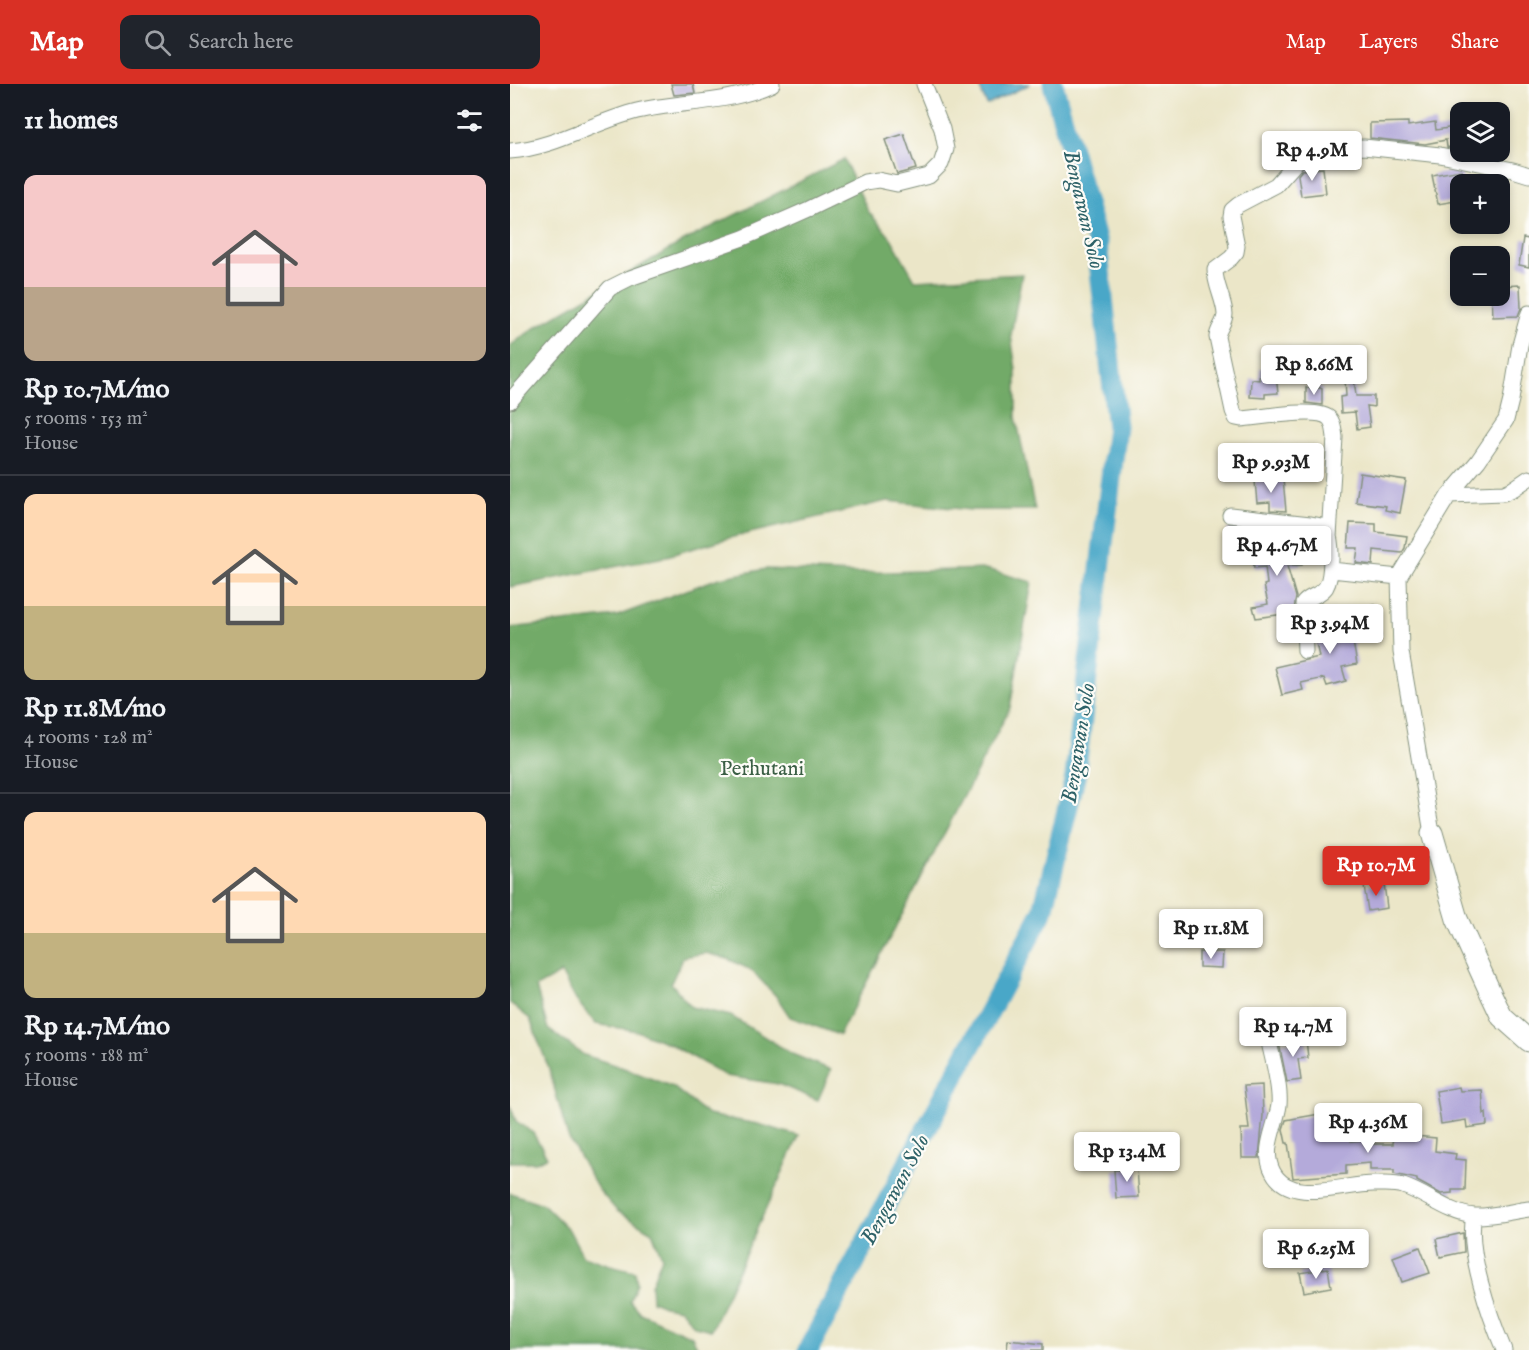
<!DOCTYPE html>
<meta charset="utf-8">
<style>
:root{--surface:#171b24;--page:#20242c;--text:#f1f3f6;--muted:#9ea1a6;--line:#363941;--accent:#d93025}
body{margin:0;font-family:"IM FELL English",serif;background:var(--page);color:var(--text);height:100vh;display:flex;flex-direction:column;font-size:22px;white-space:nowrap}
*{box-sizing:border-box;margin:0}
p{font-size:20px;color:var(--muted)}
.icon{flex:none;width:33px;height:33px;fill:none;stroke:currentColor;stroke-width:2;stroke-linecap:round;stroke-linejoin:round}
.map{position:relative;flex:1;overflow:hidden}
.drawer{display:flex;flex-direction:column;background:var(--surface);width:510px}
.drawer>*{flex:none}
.controls{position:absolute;left:940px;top:18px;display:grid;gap:12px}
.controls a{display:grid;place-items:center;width:60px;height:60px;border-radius:12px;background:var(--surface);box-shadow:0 3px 9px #0003;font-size:30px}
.price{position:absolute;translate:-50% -51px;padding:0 14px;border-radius:6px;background:#fff;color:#222;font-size:20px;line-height:39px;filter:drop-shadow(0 2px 3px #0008)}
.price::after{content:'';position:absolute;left:50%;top:36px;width:18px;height:14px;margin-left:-9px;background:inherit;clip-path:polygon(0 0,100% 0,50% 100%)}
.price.selected{background:var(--accent);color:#fff}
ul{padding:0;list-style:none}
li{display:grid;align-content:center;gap:12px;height:318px;padding:0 24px}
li+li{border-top:2px solid var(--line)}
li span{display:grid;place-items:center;height:186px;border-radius:12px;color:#555}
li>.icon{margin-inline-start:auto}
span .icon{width:108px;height:108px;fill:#fffc;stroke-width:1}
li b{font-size:26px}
h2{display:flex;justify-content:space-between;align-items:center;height:72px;padding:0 24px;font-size:26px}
header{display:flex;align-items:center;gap:36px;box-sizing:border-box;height:84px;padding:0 30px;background:var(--accent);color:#fff}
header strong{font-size:28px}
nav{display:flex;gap:33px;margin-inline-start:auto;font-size:21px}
.search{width:420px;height:54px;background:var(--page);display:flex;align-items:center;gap:15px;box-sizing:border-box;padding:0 21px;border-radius:12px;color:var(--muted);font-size:22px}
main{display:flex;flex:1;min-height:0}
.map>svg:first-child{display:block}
.forest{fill:#72aa68;stroke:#48744e;stroke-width:1.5}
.water{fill:#49a7c8;stroke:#34727e;stroke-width:1.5}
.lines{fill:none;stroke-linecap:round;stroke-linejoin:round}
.river{stroke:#49a7c8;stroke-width:21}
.building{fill:#b4aada}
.minor-casing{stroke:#85927e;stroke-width:17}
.secondary-casing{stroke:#85927e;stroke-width:23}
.minor{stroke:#fff;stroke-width:15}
.secondary{stroke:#fff;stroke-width:21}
.labels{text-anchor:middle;stroke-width:4.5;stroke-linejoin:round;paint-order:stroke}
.park-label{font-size:21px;fill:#3b5f45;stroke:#fdfcf7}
.water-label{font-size:22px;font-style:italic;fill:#2e6268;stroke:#fdfcf7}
</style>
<header>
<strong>Map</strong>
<div class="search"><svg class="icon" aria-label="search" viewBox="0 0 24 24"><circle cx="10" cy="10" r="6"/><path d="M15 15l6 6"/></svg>Search here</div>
<nav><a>Map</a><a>Layers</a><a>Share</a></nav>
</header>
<main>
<section class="drawer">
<h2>11 homes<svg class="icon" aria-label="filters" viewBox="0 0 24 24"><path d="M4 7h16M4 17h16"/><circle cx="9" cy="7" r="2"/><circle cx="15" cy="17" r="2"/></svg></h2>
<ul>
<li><span style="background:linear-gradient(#f6c9c9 60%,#b9a48a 0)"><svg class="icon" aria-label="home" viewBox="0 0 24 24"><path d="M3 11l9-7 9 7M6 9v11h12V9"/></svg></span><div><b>Rp 10.7M/mo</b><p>5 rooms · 153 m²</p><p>House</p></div></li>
<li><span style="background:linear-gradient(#ffd9b3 60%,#c2b280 0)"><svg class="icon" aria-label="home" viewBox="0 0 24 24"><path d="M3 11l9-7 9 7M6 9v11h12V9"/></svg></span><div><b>Rp 11.8M/mo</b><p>4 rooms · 128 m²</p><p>House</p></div></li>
<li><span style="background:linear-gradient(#ffd9b3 65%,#c2b280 0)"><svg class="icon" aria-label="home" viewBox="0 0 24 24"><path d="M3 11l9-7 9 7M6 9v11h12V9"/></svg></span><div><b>Rp 14.7M/mo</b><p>5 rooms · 188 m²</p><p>House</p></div></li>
</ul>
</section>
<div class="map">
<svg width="1019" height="1266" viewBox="0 0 1019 1266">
<rect width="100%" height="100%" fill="#fdfcf7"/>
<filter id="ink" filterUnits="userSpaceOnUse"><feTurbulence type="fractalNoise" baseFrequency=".0167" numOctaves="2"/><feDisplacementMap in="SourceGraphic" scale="12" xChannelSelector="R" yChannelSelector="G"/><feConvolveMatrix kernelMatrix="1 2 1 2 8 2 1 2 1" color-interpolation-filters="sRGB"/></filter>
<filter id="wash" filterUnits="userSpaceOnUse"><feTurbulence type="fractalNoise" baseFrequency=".008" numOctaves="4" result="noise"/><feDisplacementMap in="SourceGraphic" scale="24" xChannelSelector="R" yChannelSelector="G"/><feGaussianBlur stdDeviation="1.35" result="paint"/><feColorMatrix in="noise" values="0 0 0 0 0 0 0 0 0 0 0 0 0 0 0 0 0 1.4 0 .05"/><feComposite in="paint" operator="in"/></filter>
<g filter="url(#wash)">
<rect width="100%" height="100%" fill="#ebe6c8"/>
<!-- forest -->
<path class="forest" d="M334,75l24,52 23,27 24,42 107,-6 -11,61 5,35v47l19,93h-64l-84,-9 -158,37 -69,20 -150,29v-241l26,-19 146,-85z
M256,485l88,4 132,-4 46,13 -22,126 -171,327 -49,-18 -14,-21 -25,-26 -23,-11 -22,-6 -23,4 -12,26 20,24 40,9 61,38 39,16 -13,30 -40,-16 -52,-8 -56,-32 -33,-13 -41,-7 -20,-24 -15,-27 -25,14 12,42 36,26 37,12 52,20 35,28 50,9 41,12 -88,194 -16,-4 -15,-17 -16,-3 -12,-5 -1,-16 11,-28 -10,-25 -35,-21 -19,-22 -30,-52 -19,-68 -19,-50 -20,-16v-375l107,-12 102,-38z
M0,1021l6,16 17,12 14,24 -11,5h-26z
M0,1109l33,11 26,26 14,26 27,9 25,6 2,12 -7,18 10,12 52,23 6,12 -1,2h-187z"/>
<!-- water -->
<path class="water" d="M468,0h52l-43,21z"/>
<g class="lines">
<!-- river -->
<path class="river" d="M298,1266l235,-439 32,-134 42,-350 -20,-184 -44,-159"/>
</g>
<g id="blocks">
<!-- building -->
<path class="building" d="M161,0h22l2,9 -21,2z
M898,38v4l27,-4 1,8 25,-4v23l-14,-2 -1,-7 -21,4 -55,-6v-15z
M394,50l12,35 -19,5 -12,-34z
M813,84l3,25 -25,3 -3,-21 4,-5z
M951,86l2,14h-2v16l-23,4 -6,-29z
M1013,154l6,1v28l-10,-2z
M1010,201l1,23 -3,8 -25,1 -1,-21h8l1,-10z
M750,284h15l3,25 -13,1v4l-15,-1 1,-18 8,1z
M844,294l2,18h18v11l-7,-1 3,21 -13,2 -2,-17 -14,1 -1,-16 6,-1 -1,-17z
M796,304h16v17l-16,-2z
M850,389l46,7 -6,33 -15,-3 1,-4 -30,-4z
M773,395l3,32 -16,-1v-8l-13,1 -2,-22z
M840,439l26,1v8l31,4 -2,12 -3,5 -28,-3 -1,15 -17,-2 2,-15h-10z
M728,444l2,16 -11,1 -2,-16z
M791,459l1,22 -15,1 9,31 -2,13 -3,1v2l-35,5 -3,-11 15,-3 -4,-19 3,-1 -2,-17 -11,1 -2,-22z
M865,521l6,31 -28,6 4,22 -15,3 4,14 -19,5 -3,-8 -23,5 2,7 -21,5 -7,-28 44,-10 -5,-24 18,-5 1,4 19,-3v-3l10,-6 -2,-12z
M874,799l3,25 -19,3 -4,-25z
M689,868h24l-1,16 -23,-1z
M796,955l2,19 -10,1 3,21 -14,2 -8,-39z
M752,1001l1,30 -4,43h-17l-1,-29h8l-5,-43z
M949,1003l1,4 22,-1 2,24 2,-1 1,12 -20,3 -1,-8 -25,4 -5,-33z
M815,1029l1,4 24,-2 1,26 12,-1 1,4h29l1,-10 42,4 -1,13 21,3 -1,5 11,1 -1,30h-13v3l-11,1 -24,-13v-2l-23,-5v-4h-24v-7l-24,2v9l-53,4 -5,-35h-2l-3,-14 3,-9z
M627,1084l2,29 -23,1 -2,-28z
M953,1149l1,19 -24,5 -4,-18z
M910,1163l10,26 -28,9 -9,-25z
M818,1184l3,19 -27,5 -4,-19z
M498,1256l35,4v6h-36z"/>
</g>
</g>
<g filter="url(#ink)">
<use href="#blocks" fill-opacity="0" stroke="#85927e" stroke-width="1.5"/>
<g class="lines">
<defs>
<path id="minor" d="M0,67c45,-3 83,-29 127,-40 44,-10 93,-7 135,-27
M0,317l100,-113 20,-10 113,-40 66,-29 56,-27 13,-2 19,4 32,-8 12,-12 5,-15 -4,-20 -18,-45
M939,411l55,-2 9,-4 16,-11
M720,431l80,9c6,1 13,1 17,7 6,11 5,46 -1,56 -6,9 -18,9 -23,17l2,47
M819,453l6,-100c-1,-6 -1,-13 -5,-18 -10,-13 -72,-1 -89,0l-5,-1 -3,-7 -16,-74c1,-9 8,-14 8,-23 -1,-15 -10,-29 -10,-44l16,-12 5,-6 1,-6 -6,-30 1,-6 6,-5 38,-20 23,-26 12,-4 29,-7 24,-1 76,8 73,15 16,5
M821,486l68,7
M922,749l-31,-181 -2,-75 50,-82 29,-34 28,-41 5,-20 9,-55 9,-32
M757,949c4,21 14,52 12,72 -3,22 -18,45 -6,67 18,34 73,11 102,12 9,0 20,-1 28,2 22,7 47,28 71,30 16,1 39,-5 55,-7
M964,1132c-8,34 16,101 30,134"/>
<path id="secondary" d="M922,749l25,86 35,77 10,21 27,24"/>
</defs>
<!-- minor casing -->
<use href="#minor" class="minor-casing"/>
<!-- secondary casing -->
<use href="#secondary" class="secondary-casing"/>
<!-- minor -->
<use href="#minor" class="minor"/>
<!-- secondary -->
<use href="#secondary" class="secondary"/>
</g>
</g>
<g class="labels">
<!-- park labels -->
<g class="park-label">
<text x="252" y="691">Perhutani</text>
</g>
<!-- water labels -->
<g class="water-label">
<text transform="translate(575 125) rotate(77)" y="8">Bengawan Solo</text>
<text transform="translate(567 659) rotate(-81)" y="8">Bengawan Solo</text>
<text transform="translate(384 1105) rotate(-62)" y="8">Bengawan Solo</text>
</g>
</g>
</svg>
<div class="controls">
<a><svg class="icon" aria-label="layers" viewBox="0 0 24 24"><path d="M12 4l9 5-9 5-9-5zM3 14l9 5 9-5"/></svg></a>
<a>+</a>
<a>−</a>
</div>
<b class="price" style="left:802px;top:98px">Rp 4.9M</b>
<b class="price" style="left:804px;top:312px">Rp 8.66M</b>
<b class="price" style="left:761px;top:410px">Rp 9.93M</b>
<b class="price" style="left:767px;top:493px">Rp 4.67M</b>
<b class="price" style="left:820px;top:571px">Rp 3.94M</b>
<b class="price selected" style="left:866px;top:813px">Rp 10.7M</b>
<b class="price" style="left:701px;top:876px">Rp 11.8M</b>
<b class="price" style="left:783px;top:974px">Rp 14.7M</b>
<b class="price" style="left:858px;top:1070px">Rp 4.36M</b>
<b class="price" style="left:617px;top:1099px">Rp 13.4M</b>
<b class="price" style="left:806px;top:1196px">Rp 6.25M</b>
</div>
</main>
